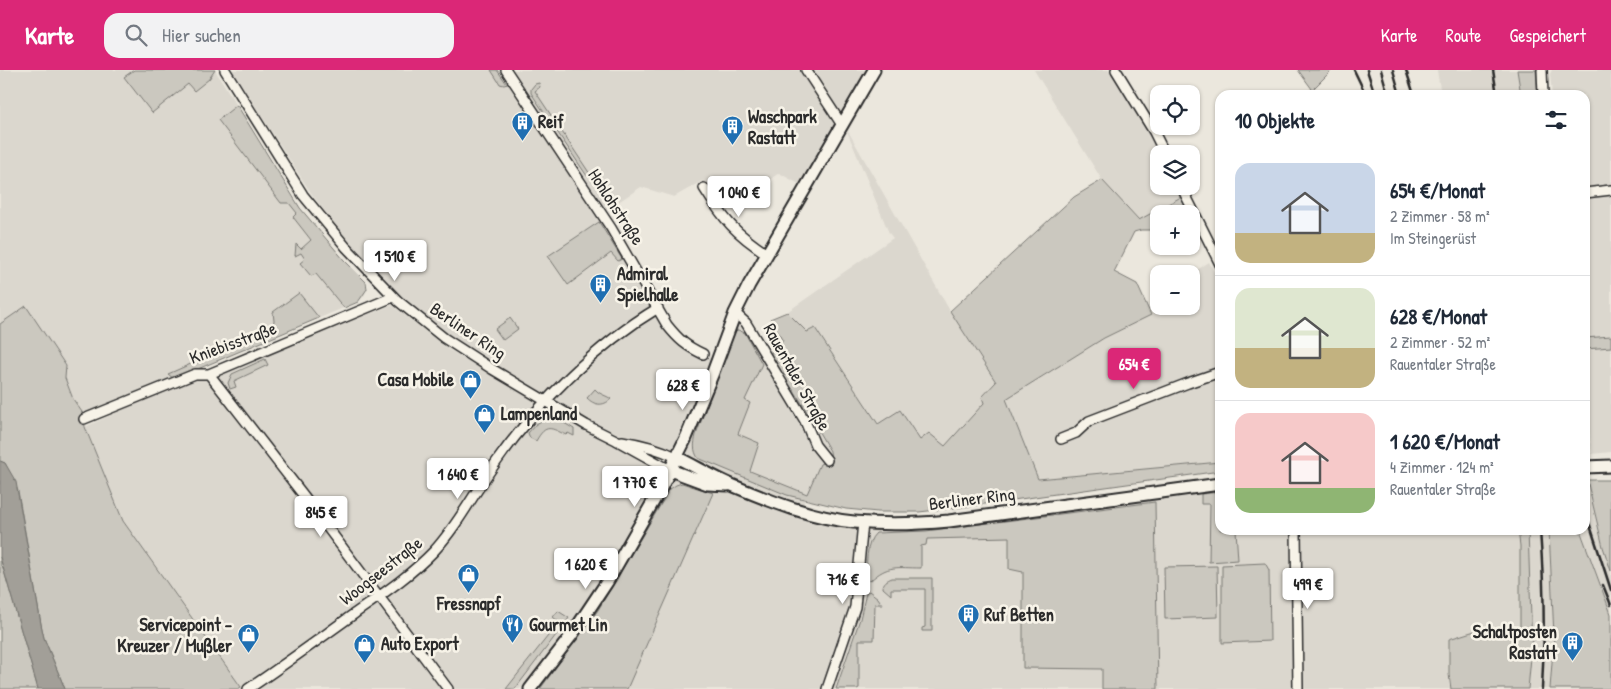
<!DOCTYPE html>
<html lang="de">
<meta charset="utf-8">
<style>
:root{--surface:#fff;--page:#f2f2f3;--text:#1f2937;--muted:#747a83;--line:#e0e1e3;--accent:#db2777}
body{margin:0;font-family:"Patrick Hand",sans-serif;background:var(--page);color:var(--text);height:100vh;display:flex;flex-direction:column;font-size:19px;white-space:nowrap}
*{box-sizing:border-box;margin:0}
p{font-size:16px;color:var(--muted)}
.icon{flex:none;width:28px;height:28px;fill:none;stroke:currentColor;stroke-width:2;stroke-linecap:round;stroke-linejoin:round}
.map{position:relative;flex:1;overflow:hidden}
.side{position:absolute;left:1215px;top:20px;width:375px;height:445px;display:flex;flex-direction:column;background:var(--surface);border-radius:15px;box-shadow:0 1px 4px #0004}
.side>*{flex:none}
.tools{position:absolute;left:1150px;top:15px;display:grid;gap:10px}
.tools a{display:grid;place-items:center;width:50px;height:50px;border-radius:10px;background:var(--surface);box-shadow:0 1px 4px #0004;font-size:25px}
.price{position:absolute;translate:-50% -42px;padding:0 11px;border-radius:5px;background:#fff;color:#222;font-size:16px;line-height:32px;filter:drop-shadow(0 1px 2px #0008)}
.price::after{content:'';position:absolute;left:50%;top:30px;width:15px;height:11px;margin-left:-8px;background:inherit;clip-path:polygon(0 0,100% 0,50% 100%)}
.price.selected{background:var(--accent);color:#fff}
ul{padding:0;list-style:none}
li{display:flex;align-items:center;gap:15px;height:125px;padding:0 20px}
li+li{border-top:1px solid var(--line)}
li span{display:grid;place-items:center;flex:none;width:140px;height:100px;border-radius:15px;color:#555}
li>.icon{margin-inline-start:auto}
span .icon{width:60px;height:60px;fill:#fffc;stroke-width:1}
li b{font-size:21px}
h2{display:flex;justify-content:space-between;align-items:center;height:60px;padding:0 20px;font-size:21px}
header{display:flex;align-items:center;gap:30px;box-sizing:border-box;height:70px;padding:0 25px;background:var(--accent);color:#fff}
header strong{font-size:24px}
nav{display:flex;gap:28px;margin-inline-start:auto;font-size:18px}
.search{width:350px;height:45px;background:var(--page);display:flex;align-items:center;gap:12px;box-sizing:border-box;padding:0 18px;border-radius:15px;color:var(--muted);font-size:19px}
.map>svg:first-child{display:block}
.built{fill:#dbd7ce}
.green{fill:#cbc8bf;stroke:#7b7a75}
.water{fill:#a29f98;stroke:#72716c}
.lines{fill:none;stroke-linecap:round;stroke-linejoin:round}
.minor-casing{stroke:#2b2b2b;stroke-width:12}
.tertiary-casing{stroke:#2b2b2b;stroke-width:15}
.minor{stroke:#f7f3e8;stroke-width:9}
.tertiary{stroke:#f7f3e8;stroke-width:11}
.rail{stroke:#2b2b2b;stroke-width:2.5}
.labels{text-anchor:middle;stroke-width:5;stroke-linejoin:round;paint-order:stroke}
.poi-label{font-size:18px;font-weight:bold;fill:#2b2b2b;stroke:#f7f3e8;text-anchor:start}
.street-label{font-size:18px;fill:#2b2b2b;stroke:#f7f3e8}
</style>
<header>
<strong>Karte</strong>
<div class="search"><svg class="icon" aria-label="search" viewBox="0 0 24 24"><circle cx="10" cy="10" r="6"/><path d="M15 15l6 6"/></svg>Hier suchen</div>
<nav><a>Karte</a><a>Route</a><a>Gespeichert</a></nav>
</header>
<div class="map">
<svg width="1611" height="619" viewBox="0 0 1611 619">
<rect width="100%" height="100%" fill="#ebe7dd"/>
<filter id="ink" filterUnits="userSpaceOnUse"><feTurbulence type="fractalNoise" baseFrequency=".02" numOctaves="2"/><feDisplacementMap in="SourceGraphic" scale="10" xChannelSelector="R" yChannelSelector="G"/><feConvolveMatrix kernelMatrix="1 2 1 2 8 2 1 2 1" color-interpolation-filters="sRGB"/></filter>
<g filter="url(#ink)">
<!-- built -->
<path class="built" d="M0,0h215l85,138 44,52 22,22 1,7 -3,7 -6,6 -274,113 -11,-16 -8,-21 1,-12 -40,-59 -26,17z
M232,0h635l-66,115 -22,-12 -57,41 -20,-33 -28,16 -33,-10 -41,27 65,111 30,27 19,7 -43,100 -82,-39 -43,-23 -101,-62 -40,-32 -55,-59 -39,-51z
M882,0l-34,61 102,180 46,71 -14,15 3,6 -40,44 -25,-7 -42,-16 -63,-96 -8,4 -20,-20 106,-74 -4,-5 -42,-102z
M1034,0h77l49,84h-1v32h17l5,11 -42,23 -37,-40z
M1437,0h80l4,25h-80z
M1552,0h59v382l-19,2 -7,-56v-303h-33l-2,-21z
M1209,192l11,22v178l-182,17 -32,-80 98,-61 47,-23 8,-9h32v-32z
M392,235l56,44 93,54 -106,144 -32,27 -28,20 68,95h-205l3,-2 -118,-166 -38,-94 109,-50 13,2z
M737,240l54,82 3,-2 36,61 1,10 -24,33 -5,13 -125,-46z
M546,338l122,56 -62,109 -27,42 -30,40 -29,34h-69l-69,-92 33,-25 103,-134z
M674,398l68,27 151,30 327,-40v45h71l2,159h-762l22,-27z
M1585,402l18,75 8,24v43l-31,-84h5z
M1296,460h222l2,16v81l-42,3 -29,9v35l2,15h-151z
M1528,460h21l5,106 -4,53h-22l3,-42z"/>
<!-- green -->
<path class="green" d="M134,0h81l-6,9 -15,12 -6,-7 -36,29 -28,-36z
M491,0h6l10,14 -3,1 -4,-1z
M1298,0h34l-19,19 7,6h-15l7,-6z
M1517,0h19l2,25h-17z
M539,13l1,4 -5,4 55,83 -3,2 -56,-83v-4l4,-5z
M237,35l63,103 44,52 22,22 1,7 -9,13 -14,6 -28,-34 -5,2 -11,-13 5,-4 -4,-6 -6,3 1,-12 5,5 10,-9 -18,-23 4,-4 -8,-10h-8l-63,-83z
M1102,110l37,40 42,-23 8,17h-30v16h-18l-7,2 -20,40 23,12 14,31 -47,23 -98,61 32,80 182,-17v9l-257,36 -44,5h-41l-32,-3 -59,-14 -89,-37c-5,-8 -4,-14 -2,-23l37,-100 2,-4 3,-1 7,3 17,31 -17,36 5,3 -12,31 21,9 -9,28 57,23 13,-30 11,-4 -1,-9 -36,-61 -4,2 -20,-36 3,-8 10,-7 -13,-22 17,-7 20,20 8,-4 63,96 22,-14 20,30 9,-7 16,13 39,-43 -2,-6 14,-15 -46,-71 124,-114z
M599,152l23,37 -4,2 -7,-8 -43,32 -20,-29z
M299,223l20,25 -145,61 -6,-5 102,-45 4,-8 -1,-9z
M26,236l40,60 -1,12 8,21 11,16 1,12 38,94 118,166 -3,2h-173l-21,-51 -3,-14 -23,-133 -13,-28 -5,-2v-137z
M510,248l8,11 -15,11 -8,-11z
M1611,266v11l-26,2v-11z
M265,289l3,6 -34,16 2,6 -6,2 -2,-6 4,-9z
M595,319c5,6 11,6 16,10 -8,8 -17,6 -24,-1z
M549,347l7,1 18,11v7l-6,-3 -2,2c-15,-7 -20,-12 -30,6l-6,-3 -2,-5 8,-9z
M1587,410h24v91l-8,-24z
M682,413l31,10 -86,196h-87l58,-79 72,-121 6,-4z
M1220,422v38h16l2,30 -29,2 1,-58h-9v-10z
M1155,432l3,187h-56v-20l-79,-1v-96l-14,-3v-32l-82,2 -1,6 -5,1v22c-24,0 -33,-4 -51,13l-4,-1c1,-15 -1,-37 10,-47l50,-2z
M1518,460h10l4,117 -4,42h-77l-2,-15v-35l29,-9 42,-3v-81z
M1549,460h31l31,84v75h-61l4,-53z
M0,487l38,132h-38z
M1265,493l4,7 1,71 -48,2v-78z
M1217,496l1,51 -53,2 -1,-52z
M892,508h40v53h-10v-3l3,-1v-38h-34v6l-8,-7c0,-6 4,-8 9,-10z
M869,521l9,7 4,6h-7l-1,36h-15v48l-2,1h-21l24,-70 6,-26z
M558,541l11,7 -54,71h-9l53,-67 -6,-5z"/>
<!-- water -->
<path class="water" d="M0,391l5,2 11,19 25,142 3,14 21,51h-27l-38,-132z"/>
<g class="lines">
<defs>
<path id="minor" d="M225,0l78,125 43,52 52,54 46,37 48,31 94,56 30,15 54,30
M506,0l105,158 56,97c12,15 19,21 36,29
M806,0l36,55
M1116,0l38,62 11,22
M1542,0l1,25
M1181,116l39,78
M704,118c20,32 31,45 63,66
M1585,123l26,-3
M735,243l11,10 59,98 10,24 12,15
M209,304l95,122 144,193
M84,349l111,-45h14l184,-77
M1061,369l15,-6 13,-12 99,-38 32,-11
M622,371c19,3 36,7 54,16
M1296,460l2,159
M248,619c36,-24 71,-50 106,-75 27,-19 56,-38 80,-63 25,-27 41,-60 63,-90 41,-58 99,-116 161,-153
M827,619l28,-82 8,-85"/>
<path id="tertiary" d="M676,387c19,9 38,21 58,29 38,16 79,32 120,36 32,3 64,2 95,-1l271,-37
M1585,397l26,-1
M670,400l38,14 20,1
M530,619l41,-53 36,-54 54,-94 25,-50 26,-63 23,-62 14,-28 125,-215"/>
</defs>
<!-- minor casing -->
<use href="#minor" class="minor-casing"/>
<!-- tertiary casing -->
<use href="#tertiary" class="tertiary-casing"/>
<!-- minor -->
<use href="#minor" class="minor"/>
<!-- tertiary -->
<use href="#tertiary" class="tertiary"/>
<!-- rail -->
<path class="rail" d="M1354,0l12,25
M1367,0l8,25
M1381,0l7,25
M1393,0l7,25
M1406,0l8,25
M1493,0l4,25
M1585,440l26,80
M1540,460c4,53 5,106 2,159
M1603,515l8,20"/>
</g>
</g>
<!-- icons -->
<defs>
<symbol id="building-pin" viewBox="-11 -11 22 30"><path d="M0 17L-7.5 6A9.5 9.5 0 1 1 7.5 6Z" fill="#1f6fb2" stroke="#f7f3e8"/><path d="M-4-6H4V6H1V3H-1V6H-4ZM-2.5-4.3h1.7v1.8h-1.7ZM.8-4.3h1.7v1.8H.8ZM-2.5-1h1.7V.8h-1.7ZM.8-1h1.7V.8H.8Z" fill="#fff"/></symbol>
<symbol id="shop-pin" viewBox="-11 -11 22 30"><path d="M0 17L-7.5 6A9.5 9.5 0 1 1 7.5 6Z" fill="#1f6fb2" stroke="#f7f3e8"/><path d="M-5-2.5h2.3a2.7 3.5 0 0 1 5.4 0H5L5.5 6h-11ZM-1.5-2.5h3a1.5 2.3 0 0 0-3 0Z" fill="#fff"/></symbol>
<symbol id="restaurant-pin" viewBox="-11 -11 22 30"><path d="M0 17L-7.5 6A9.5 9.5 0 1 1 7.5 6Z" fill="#1f6fb2" stroke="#f7f3e8"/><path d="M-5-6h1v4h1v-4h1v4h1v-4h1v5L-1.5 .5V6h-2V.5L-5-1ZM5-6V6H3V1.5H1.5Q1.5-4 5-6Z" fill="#fff"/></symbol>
</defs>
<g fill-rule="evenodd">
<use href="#building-pin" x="510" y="40" width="25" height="34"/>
<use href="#building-pin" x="720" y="44" width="25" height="34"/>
<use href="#building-pin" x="588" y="202" width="25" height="34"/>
<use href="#shop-pin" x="458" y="298" width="25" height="34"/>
<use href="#shop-pin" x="472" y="332" width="25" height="34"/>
<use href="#shop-pin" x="456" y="492" width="25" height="34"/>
<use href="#building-pin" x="956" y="532" width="25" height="34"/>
<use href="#restaurant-pin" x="500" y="542" width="25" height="34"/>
<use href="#shop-pin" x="236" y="552" width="25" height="34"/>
<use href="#building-pin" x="1560" y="560" width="25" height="34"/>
<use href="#shop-pin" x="352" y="562" width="25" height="34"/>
</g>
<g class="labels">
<!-- poi labels -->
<g class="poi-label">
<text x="748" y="53">Waschpark<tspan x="748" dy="21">Rastatt</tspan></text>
<text x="538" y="58">Reif</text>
<text x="617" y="210">Admiral<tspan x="617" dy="21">Spielhalle</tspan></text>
<text x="454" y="316" text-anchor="end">Casa Mobile</text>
<text x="501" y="350">Lampenland</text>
<text x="469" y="540" text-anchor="middle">Fressnapf</text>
<text x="984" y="551">Ruf Betten</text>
<text x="232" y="561" text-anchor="end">Servicepoint -<tspan x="232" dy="21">Kreuzer / Mußler</tspan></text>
<text x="529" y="561">Gourmet Lin</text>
<text x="1557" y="568" text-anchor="end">Schaltposten<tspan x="1557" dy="21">Rastatt</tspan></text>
<text x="381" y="580">Auto Export</text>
</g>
<!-- street labels -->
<g class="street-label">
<text transform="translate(616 137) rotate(57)" y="6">Hohlohstraße</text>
<text transform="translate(468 261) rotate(34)" y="6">Berliner Ring</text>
<text transform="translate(233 273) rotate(-20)" y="6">Kniebisstraße</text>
<text transform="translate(797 307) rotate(61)" y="6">Rauentaler Straße</text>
<text transform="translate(972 429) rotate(-7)" y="6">Berliner Ring</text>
<text transform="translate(381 501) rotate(-38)" y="6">Woogseestraße</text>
</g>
</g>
</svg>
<div class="tools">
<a><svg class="icon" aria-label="locate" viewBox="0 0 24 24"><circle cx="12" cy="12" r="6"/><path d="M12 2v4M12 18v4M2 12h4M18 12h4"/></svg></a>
<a><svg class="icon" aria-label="layers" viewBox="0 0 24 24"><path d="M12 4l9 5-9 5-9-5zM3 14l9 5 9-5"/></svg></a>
<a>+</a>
<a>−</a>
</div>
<b class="price" style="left:739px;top:148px">1 040 €</b>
<b class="price" style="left:395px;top:212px">1 510 €</b>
<b class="price selected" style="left:1134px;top:320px">654 €</b>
<b class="price" style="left:683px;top:341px">628 €</b>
<b class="price" style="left:458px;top:430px">1 640 €</b>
<b class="price" style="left:635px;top:438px">1 770 €</b>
<b class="price" style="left:321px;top:468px">845 €</b>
<b class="price" style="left:586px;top:520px">1 620 €</b>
<b class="price" style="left:843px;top:535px">716 €</b>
<b class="price" style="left:1308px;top:540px">499 €</b>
<section class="side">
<h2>10 Objekte<svg class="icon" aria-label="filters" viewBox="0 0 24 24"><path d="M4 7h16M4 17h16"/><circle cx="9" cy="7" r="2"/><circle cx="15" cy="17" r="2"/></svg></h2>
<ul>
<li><span style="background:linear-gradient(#c9d6e8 70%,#c2b280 0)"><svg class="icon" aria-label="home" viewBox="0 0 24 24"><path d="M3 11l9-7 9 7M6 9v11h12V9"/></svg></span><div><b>654 €/Monat</b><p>2 Zimmer · 58 m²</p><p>Im Steingerüst</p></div></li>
<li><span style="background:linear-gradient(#dfe7d0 60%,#c2b280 0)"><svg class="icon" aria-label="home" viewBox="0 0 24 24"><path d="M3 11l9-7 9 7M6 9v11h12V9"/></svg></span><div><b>628 €/Monat</b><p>2 Zimmer · 52 m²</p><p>Rauentaler Straße</p></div></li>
<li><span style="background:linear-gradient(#f6c9c9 75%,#8fb573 0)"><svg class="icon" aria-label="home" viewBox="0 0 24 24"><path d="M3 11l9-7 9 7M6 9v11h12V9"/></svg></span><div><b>1 620 €/Monat</b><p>4 Zimmer · 124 m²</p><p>Rauentaler Straße</p></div></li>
</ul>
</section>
</div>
